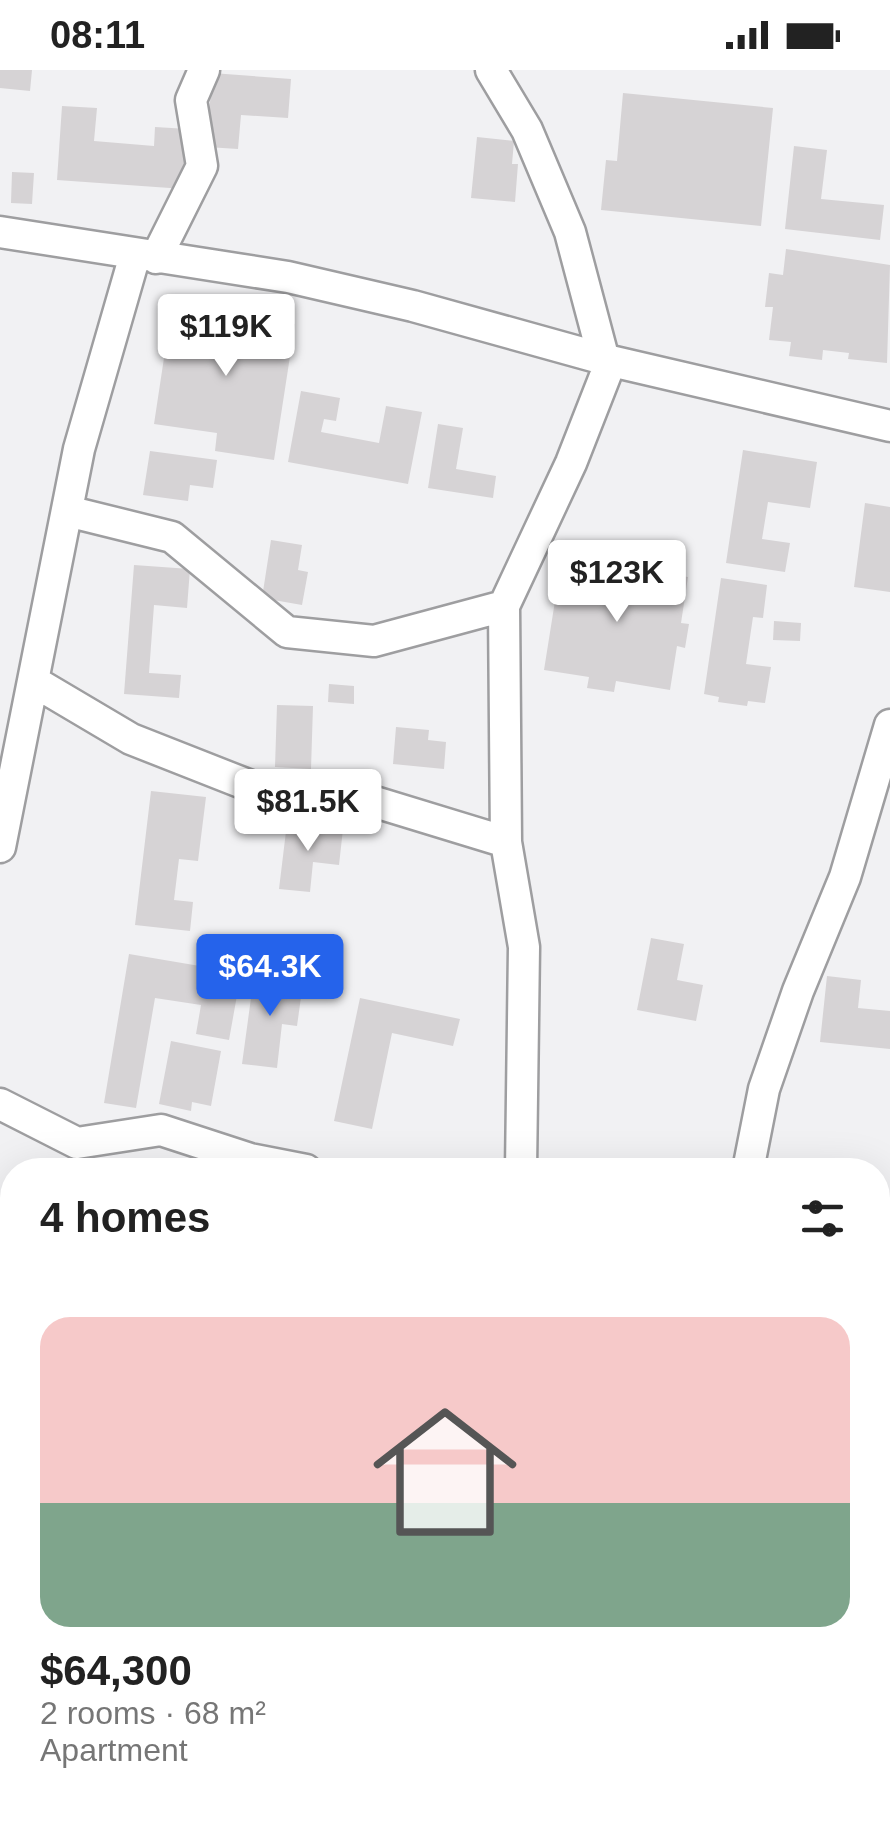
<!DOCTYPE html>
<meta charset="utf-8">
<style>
:root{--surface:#fff;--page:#f2f2f2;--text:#222;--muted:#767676;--line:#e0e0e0;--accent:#2563eb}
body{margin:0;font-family:Helvetica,sans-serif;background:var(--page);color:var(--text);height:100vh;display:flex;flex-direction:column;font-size:38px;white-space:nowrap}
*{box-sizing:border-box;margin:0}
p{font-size:32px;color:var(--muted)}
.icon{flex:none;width:55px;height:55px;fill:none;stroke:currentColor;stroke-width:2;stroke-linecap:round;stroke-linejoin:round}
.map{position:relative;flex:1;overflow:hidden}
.details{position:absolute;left:0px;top:1088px;width:890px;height:672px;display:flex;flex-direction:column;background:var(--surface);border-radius:40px 40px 0 0;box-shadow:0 10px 40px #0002}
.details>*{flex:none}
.price{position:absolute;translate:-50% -85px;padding:0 22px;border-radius:10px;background:#fff;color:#222;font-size:32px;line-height:65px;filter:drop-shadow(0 2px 5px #0008)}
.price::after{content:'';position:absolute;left:50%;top:60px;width:30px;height:22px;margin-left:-15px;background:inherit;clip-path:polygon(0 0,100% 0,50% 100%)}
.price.active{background:var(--accent);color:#fff}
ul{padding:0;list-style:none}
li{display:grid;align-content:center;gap:20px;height:530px;padding:0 40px}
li+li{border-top:2px solid var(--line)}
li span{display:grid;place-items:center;height:310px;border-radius:30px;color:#555}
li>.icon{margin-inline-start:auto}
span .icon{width:180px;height:180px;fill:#fffc;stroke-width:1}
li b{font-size:42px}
h2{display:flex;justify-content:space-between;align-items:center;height:120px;padding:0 40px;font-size:42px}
.status{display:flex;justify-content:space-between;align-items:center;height:70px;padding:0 50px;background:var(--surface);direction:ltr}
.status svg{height:28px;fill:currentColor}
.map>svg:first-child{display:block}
.building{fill:#d6d3d5}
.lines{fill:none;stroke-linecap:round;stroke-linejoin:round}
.street-casing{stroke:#9e9ea0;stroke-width:35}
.street{stroke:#fff;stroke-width:30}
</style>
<div class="status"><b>08:11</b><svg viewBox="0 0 49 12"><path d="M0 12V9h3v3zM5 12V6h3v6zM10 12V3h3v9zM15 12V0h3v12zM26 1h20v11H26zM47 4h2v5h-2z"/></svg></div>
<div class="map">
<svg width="890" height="1759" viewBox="0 0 890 1759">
<rect width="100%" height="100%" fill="#f1f1f3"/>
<!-- building -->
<path class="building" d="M0,0h32l-2,21 -30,-3z
M212,3l79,6 -3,39 -47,-3 -3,34 -31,-2z
M623,23l150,15 -12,118 -160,-16 5,-50 11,1z
M62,36l35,2 -3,33 60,5 1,-19 33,2 -4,60 -127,-9z
M477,67l37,4 -2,23h6l-3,38 -44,-4z
M794,76l33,4 -6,49 63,6 -4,35 -95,-11z
M12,102l22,1 -2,31 -21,-1z
M786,179l104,16 -3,98 -39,-4 1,-6 -26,-3 -1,10 -33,-4 2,-14 -22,-2 4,-33h-8l4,-34 14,2z
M172,235l123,19 -21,136 -59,-9 2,-18 -63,-9z
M301,321l39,7 -4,23 -12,-2 -3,13 58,11 7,-37 36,6 -14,72 -120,-22z
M438,354l25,4 -7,41 40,7 -3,22 -65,-10z
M743,380l74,12 -7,46 -42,-6 -6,37 28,4 -5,29 -59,-9z
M150,381l67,9 -4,28 -23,-3 -2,16 -45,-6z
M865,433l25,4v85l-36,-5z
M271,470l31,5 -4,25 10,2 -6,33 -40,-7z
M562,487l126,20 -7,46 8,1 -4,24 -8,-2 -7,44 -54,-9 -2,11 -27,-4 2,-11 -45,-7z
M134,495l56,4 -3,39 -33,-3 -5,68 32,2 -2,23 -55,-4z
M721,508l46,7 -4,33 -10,-1 -7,47 25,3 -6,36 -17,-2 -1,5 -29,-4 1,-5 -15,-3z
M774,551l27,2 -1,18 -27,-1z
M329,614l25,2v18l-26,-2z
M277,635l36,1 -2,63 -36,-2z
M396,657l33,3 -1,10 18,2 -2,27 -51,-5z
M151,721l55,6 -8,64 -19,-2 -5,41 19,2 -3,29 -55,-6z
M287,753l56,6 -4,36 -26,-3 -3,30 -31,-3z
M651,868l33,6 -7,36 26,5 -7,36 -59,-11z
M129,884l112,19 -12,67 -33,-6 5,-29 -46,-7 -19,110 -32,-5z
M254,906l49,7 -6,43 -15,-2 -5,44 -35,-4z
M827,906l34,4 -3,28 32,3v38l-70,-7z
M360,928l100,21 -7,27 -61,-13 -20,96 -38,-8z
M171,971l50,10 -10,55 -19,-4 -1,9 -32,-7z
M0,1157l12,3v27l-12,-3z
M0,1286l12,2 -4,31 -8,-1z
M0,1526l11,2 -6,41 7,1v33l-12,-2z
M878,1627l9,1 -4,38 7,1v37l-12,-1z
M0,1722l12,2 -2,26 -10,-2z"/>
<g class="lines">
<defs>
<path id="street" d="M491,0l36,60 43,102 34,128
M0,162l288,45 125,29 198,55 279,65
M156,188l46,-92 -11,-66 13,-30
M67,441l105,26 115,95 87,9 130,-35
M33,611l98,58 122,48 122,15 131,40
M0,777l79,-398 56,-194
M0,1034l77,39 84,-13 89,29 56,11
M521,1100l3,-223 -18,-105 -2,-236 67,-143 40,-102
M748,1100l16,-81 34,-98 47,-114 45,-152
M878,1227l12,2
M789,1759l2,-11"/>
</defs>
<!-- street casing -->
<use href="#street" class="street-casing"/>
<!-- street -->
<use href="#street" class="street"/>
</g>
</svg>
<b class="price" style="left:226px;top:309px">$119K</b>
<b class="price" style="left:617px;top:555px">$123K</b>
<b class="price" style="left:308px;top:784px">$81.5K</b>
<b class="price active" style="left:270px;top:949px">$64.3K</b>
<section class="details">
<h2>4 homes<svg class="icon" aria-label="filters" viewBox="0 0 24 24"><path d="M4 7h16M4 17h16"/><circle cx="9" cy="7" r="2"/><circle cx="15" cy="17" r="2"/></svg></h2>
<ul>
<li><span style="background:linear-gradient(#f6c9c9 60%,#7fa58c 0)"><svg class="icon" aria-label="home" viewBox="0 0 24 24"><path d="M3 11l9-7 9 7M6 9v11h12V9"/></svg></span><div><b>$64,300</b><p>2 rooms · 68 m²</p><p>Apartment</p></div></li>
</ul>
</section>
</div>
